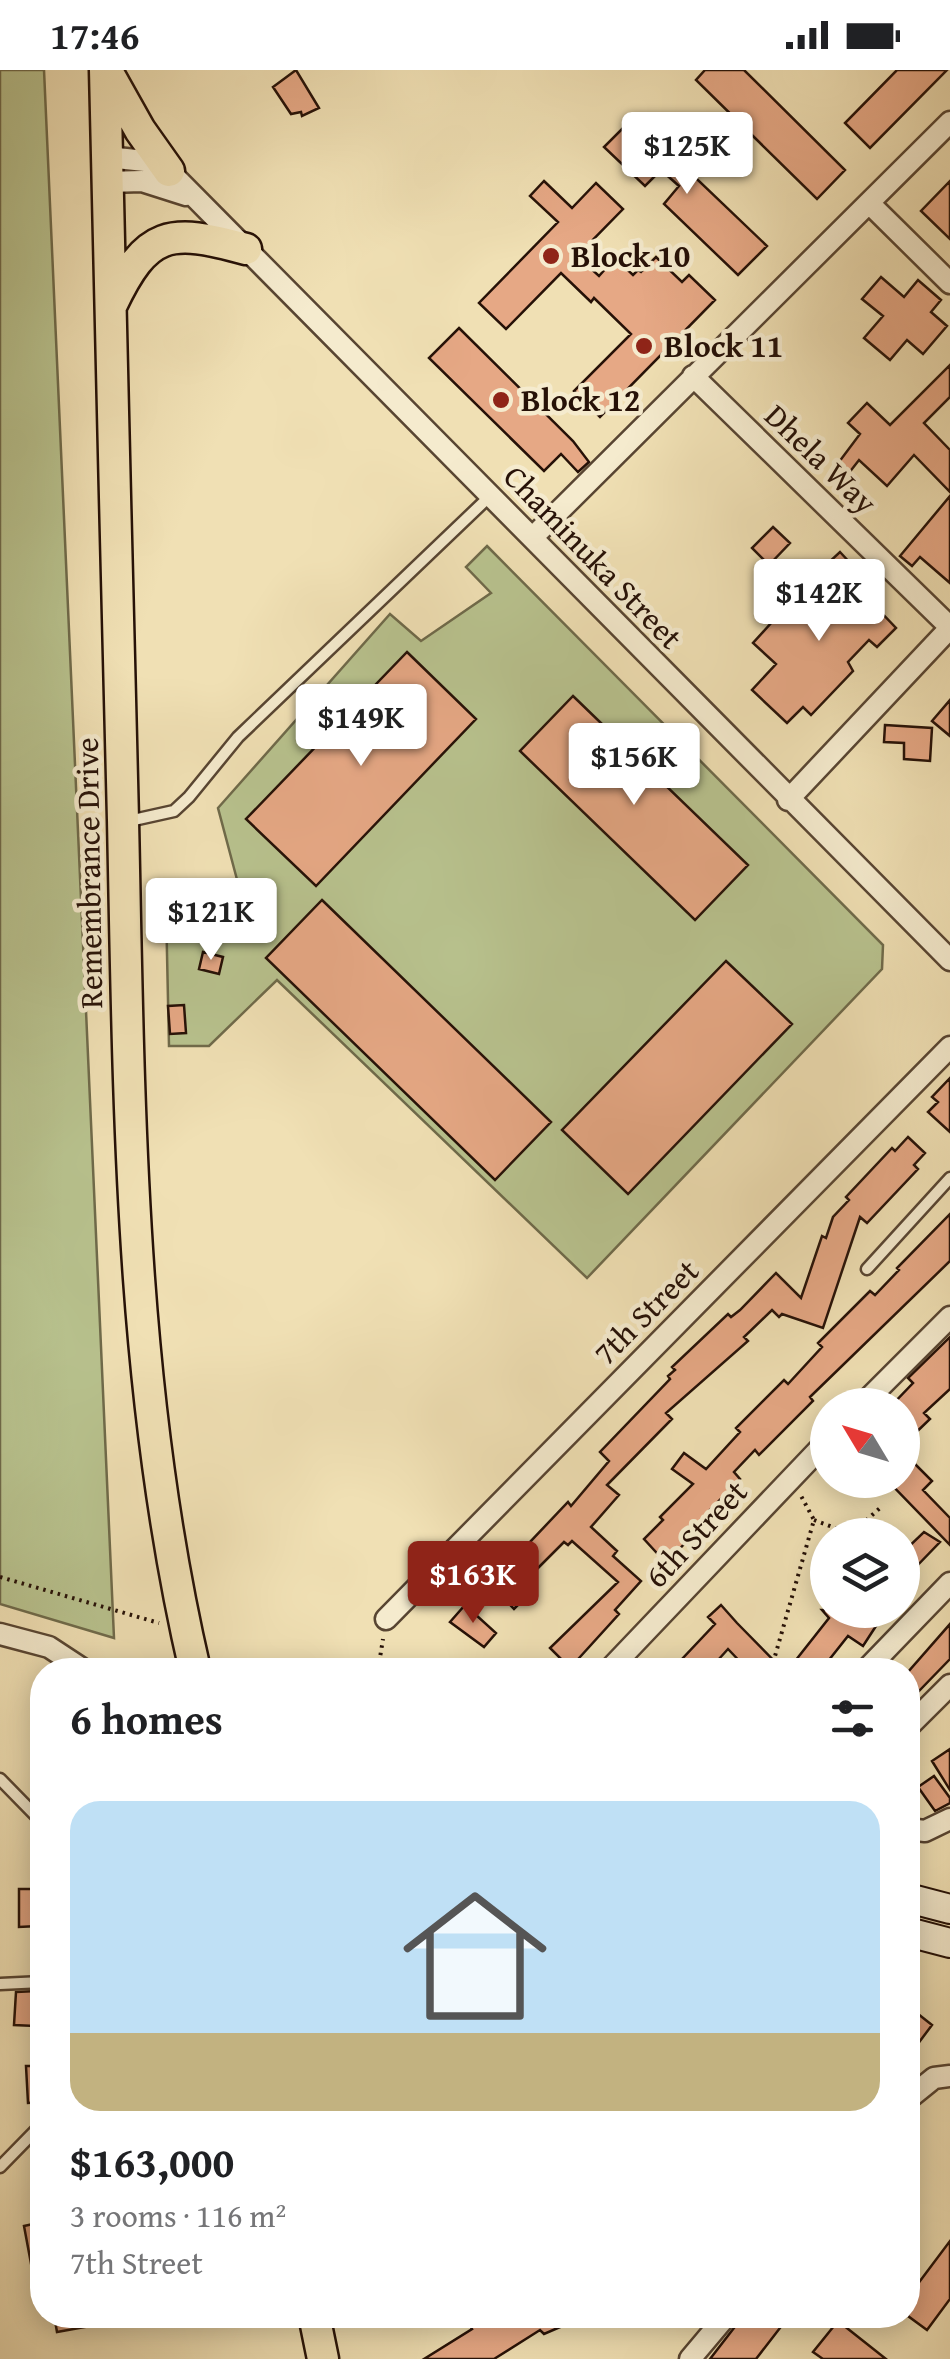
<!DOCTYPE html>
<meta charset="utf-8">
<style>
:root{--surface:#fff;--page:#f2f2f2;--text:#202124;--muted:#757577;--line:#e0e0e0;--accent:#8f2418}
body{margin:0;font-family:"Gentium Book Plus",serif;background:var(--page);color:var(--text);height:100vh;display:flex;flex-direction:column;font-size:38px;white-space:nowrap}
*{box-sizing:border-box;margin:0}
p{font-size:32px;color:var(--muted)}
.icon{flex:none;width:55px;height:55px;fill:none;stroke:currentColor;stroke-width:2;stroke-linecap:round;stroke-linejoin:round}
.map{position:relative;flex:1;overflow:hidden}
.sheet{position:absolute;left:30px;top:1588px;width:890px;height:670px;display:flex;flex-direction:column;background:var(--surface);border-radius:40px;box-shadow:0 5px 25px #0003}
.sheet>*{flex:none}
.needle{width:65px;rotate:308deg}
.buttons{position:absolute;left:810px;top:1318px;display:grid;gap:20px}
.buttons a{display:grid;place-items:center;width:110px;height:110px;border-radius:50%;background:var(--surface);box-shadow:0 5px 25px #0003;font-size:50px}
.price{position:absolute;translate:-50% -85px;padding:0 22px;border-radius:10px;background:#fff;color:#222;font-size:32px;line-height:65px;filter:drop-shadow(0 2px 5px #0008)}
.price::after{content:'';position:absolute;left:50%;top:60px;width:30px;height:22px;margin-left:-15px;background:inherit;clip-path:polygon(0 0,100% 0,50% 100%)}
.price.active{background:var(--accent);color:#fff}
ul{padding:0;list-style:none}
li{display:grid;align-content:center;gap:20px;height:530px;padding:0 40px}
li+li{border-top:2px solid var(--line)}
li span{display:grid;place-items:center;height:310px;border-radius:30px;color:#555}
li>.icon{margin-inline-start:auto}
span .icon{width:180px;height:180px;fill:#fffc;stroke-width:1}
li b{font-size:42px}
h2{display:flex;justify-content:space-between;align-items:center;height:120px;padding:0 40px;font-size:42px}
.status{display:flex;justify-content:space-between;align-items:center;height:70px;padding:0 50px;background:var(--surface);direction:ltr}
.status svg{height:28px;fill:currentColor}
.map>svg:first-child{display:block}
.green{fill:#b8c28e;stroke:#6f6a4a;stroke-width:2.5}
.building{fill:#e6a885;stroke:#261107;stroke-width:2.5}
.lines{fill:none;stroke-linecap:round;stroke-linejoin:round}
.lane-casing{stroke:#584532;stroke-width:15}
.street-casing{stroke:#584532;stroke-width:25}
.secondary-casing{stroke:#261107;stroke-width:32}
.primary-casing{stroke:#261107;stroke-width:35}
.path{stroke:#261107;stroke-width:4;stroke-dasharray:2.5 5;stroke-linecap:butt}
.lane{stroke:#f5ebce;stroke-width:10}
.street{stroke:#f5ebce;stroke-width:20}
.secondary{stroke:#f5ebce;stroke-width:28}
.primary{stroke:#f0e0b4;stroke-width:30}
.poi-dot{fill:#8f2418;stroke:#f5ebce;stroke-width:4}
.labels{text-anchor:middle;stroke-width:9;stroke-linejoin:round;paint-order:stroke}
.poi-label{font-size:32px;font-weight:bold;fill:#261107;stroke:#f5ebce;text-anchor:start}
.street-label{font-size:32px;fill:#261107;stroke:#f5ebce}
</style>
<div class="status"><b>17:46</b><svg viewBox="0 0 49 12"><path d="M0 12V9h3v3zM5 12V6h3v6zM10 12V3h3v9zM15 12V0h3v12zM26 1h20v11H26zM47 4h2v5h-2z"/></svg></div>
<div class="map">
<svg width="950" height="2289" viewBox="0 0 950 2289">
<rect width="100%" height="100%" fill="#f0e0b4"/>
<filter id="stains"><feTurbulence type="fractalNoise" baseFrequency=".002" numOctaves="4"/><feColorMatrix values="0 0 0 0 .2 0 0 0 0 .09 0 0 0 0 .02 0 0 0 .5 -.17"/></filter>
<radialGradient id="worn" r=".72"><stop offset=".6" stop-color="#630" stop-opacity="0"/><stop offset="1" stop-color="#630" stop-opacity=".3"/></radialGradient>
<!-- green -->
<path class="green" d="M0,0h44l70,1568 -114,-34z
M487,476l396,399 -1,24 -295,309 -310,-298 -68,66h-40l-3,-139 73,-20 -21,-79 172,-194 31,27 70,-48 -25,-26z"/>
<!-- building -->
<path class="building" d="M296,0l23,38 -17,8 -1,-4 -10,2 -18,-27z
M705,0h39l101,100 -28,29 -121,-119z
M897,0h50l-77,78 -25,-25z
M633,48l134,128 -29,29 -74,-71 15,-18 -18,-16 -16,16 -41,-39z
M544,111l28,27 24,-25 27,26 -46,47 22,20 16,-18 18,17 5,-5 3,2 15,-15 26,25 7,-7 26,25 -115,117 -26,-26 57,-57 -37,-36 -3,4 -30,-29 -55,56 -27,-26 79,-81 -28,-26z
M950,111v58l-29,-28z
M881,207l23,20 14,-17 23,20 -10,12 16,14 -24,28 -16,-14 -17,20 -26,-22 19,-22 -21,-17z
M459,258l114,113 16,21 -11,10 -17,-18 -17,17 -115,-113z
M950,295v32l-26,26 26,27v42l-36,-37 -27,31 -28,-26 -21,27 -11,-9 33,-44 -12,-11 19,-20 23,22z
M950,426v87l-30,-26 -8,9 -12,-10z
M773,457l17,16 -21,22 -17,-17z
M840,482l24,26 -8,8 40,42 -19,19 -8,-7 -21,22 5,9 -42,44 -8,-8 -16,16 -35,-33 24,-26 -23,-21 29,-32 12,11 43,-20 -24,-25z
M407,582l69,67 -160,167 -70,-67z
M573,626l175,169 -53,55 -175,-169z
M950,630v36l-18,-15z
M885,655l47,3 -2,33 -26,-2v-16l-20,-1z
M322,830l229,222 -56,58 -229,-222z
M203,882l20,5 -4,17 -20,-5z
M726,891l66,63 -164,170 -66,-64z
M184,935l2,28 -16,1 -2,-28z
M950,1008v54l-22,-20 10,-10 -6,-5z
M908,1067l17,16 -11,12 4,4 -51,54 -7,-6 -37,111 -41,-14 -3,3 -7,-7 -28,27 4,4 -82,72 6,6 -65,66 12,10 -28,32 26,24 -4,5 28,25 -26,29 4,4 -49,54 -20,-20 68,-66 -46,-41 -4,4 -4,-3 -44,44 9,8 -15,15 -24,-25 78,-82 3,4 38,-45 -9,-9 70,-73 -2,-3 7,-6 -3,-3 56,-53 3,3 9,-7 36,-37 25,25 21,-62 4,2 7,-21 16,-17 -3,-3 46,-49 3,3z
M950,1144v47l-140,136 3,4 -54,54 -4,-5 -21,22 6,7 -33,34 3,4 -44,46 -22,-24 19,-19 -3,-3 33,-33 -21,-15 12,-16 22,16 34,-37 -4,-4 48,-48 4,4 34,-37 -4,-4 52,-52 5,4 24,-25 -2,-2z
M950,1267v52l-26,24 6,6 -28,27v-41h-10l21,-22 -5,-5z
M902,1381l30,30 -9,9 27,28v27l-63,-65h15z
M924,1462l16,10 -28,29 -10,-11v-7z
M475,1496l15,13 -15,17 -16,-14z
M465,1535l31,28 -12,14 -34,-25z
M721,1535l16,18 46,47h-35l-20,-21 -19,21h-14l-12,-12 32,-34 -7,-7z
M822,1540h30l24,16 -13,20 -15,-10 -27,34h-33l41,-52z
M950,1554v35l-31,32 -11,-12v-7z
M950,1679v41l-18,-29z
M934,1706l16,22v5l-15,8 -17,-24z
M19,1819h18v9h5v18h-4v10l-19,1z
M37,1921l-2,35 -21,-1 2,-33z
M908,1936l24,19 -24,32z
M26,1996h16v36l-14,1z
M42,2152v62l-7,1 -11,-59z
M950,2171v58l-23,31 -19,-14v-19z
M54,2245h52l1,8 -50,9z
M463,2245h125l-44,19 -4,-4 -46,29h-70l48,-30z
M744,2245h46l-34,44h-46z
M838,2251l48,38h-63l-10,-7z"/>
<g class="lines">
<defs>
<path id="lane" d="M129,751l45,-10 15,-14 49,-60 252,-241
M867,1199l83,-91
M0,1709l42,43
M0,1914l42,-2
M0,2097l42,-43"/>
<path id="street" d="M107,87l38,4 24,10 781,789
M108,112l34,-1 44,14
M869,133l81,80
M693,306l257,251
M533,467l417,-415
M788,730l162,-172
M862,1335l88,-88
M386,1549l564,-572
M0,1564l49,13 35,23
M609,1600l219,-230
M866,1600l84,-87
M908,1657l42,-42
M908,1759l17,2 25,-12
M908,2029l26,-21 16,-2
M690,2289l37,-44"/>
<path id="secondary" d="M908,1828l42,11
M908,1862l42,11"/>
<path id="primary" d="M105,0c4,250 13,500 18,750 6,285 7,571 72,850
M108,3l32,57 29,41
M111,236c36,-76 58,-78 135,-57
M314,2245l9,44"/>
</defs>
<!-- lane casing -->
<use href="#lane" class="lane-casing"/>
<!-- street casing -->
<use href="#street" class="street-casing"/>
<!-- secondary casing -->
<use href="#secondary" class="secondary-casing"/>
<!-- primary casing -->
<use href="#primary" class="primary-casing"/>
<!-- path -->
<path class="path" d="M814,1450l37,14 29,-26
M0,1507l159,46
M378,1600l5,-31
M771,1600l43,-150 -14,-26"/>
<!-- lane -->
<use href="#lane" class="lane"/>
<!-- street -->
<use href="#street" class="street"/>
<!-- secondary -->
<use href="#secondary" class="secondary"/>
<!-- primary -->
<use href="#primary" class="primary"/>
</g>
<!-- markers -->
<g class="poi-dot">
<circle cx="551" cy="186" r="10"/>
<circle cx="644" cy="276" r="10"/>
<circle cx="501" cy="330" r="10"/>
</g>
<g class="labels">
<!-- poi labels -->
<g class="poi-label">
<text x="571" y="197">Block 10</text>
<text x="664" y="287">Block 11</text>
<text x="521" y="341">Block 12</text>
</g>
<!-- street labels -->
<g class="street-label">
<text transform="translate(821 389) rotate(44)" y="11">Dhela Way</text>
<text transform="translate(593 487) rotate(46)" y="11">Chaminuka Street</text>
<text transform="translate(89 803) rotate(-91)" y="11">Remembrance Drive</text>
<text transform="translate(646 1242) rotate(-45)" y="11">7th Street</text>
<text transform="translate(696 1464) rotate(-47)" y="11">6th Street</text>
</g>
</g>
<rect width="100%" height="100%" filter="url(#stains)"/>
<rect width="100%" height="100%" fill="url(#worn)"/>
</svg>
<div class="buttons">
<a><svg class="needle" viewBox="-14 -14 28 28"><path d="M0-13l5 13h-10z" fill="#e53935"/><path d="M0 13l5-13h-10z" fill="#757577"/></svg></a>
<a><svg class="icon" aria-label="layers" viewBox="0 0 24 24"><path d="M12 4l9 5-9 5-9-5zM3 14l9 5 9-5"/></svg></a>
</div>
<b class="price" style="left:687px;top:127px">$125K</b>
<b class="price" style="left:819px;top:574px">$142K</b>
<b class="price" style="left:361px;top:699px">$149K</b>
<b class="price" style="left:634px;top:738px">$156K</b>
<b class="price" style="left:211px;top:893px">$121K</b>
<b class="price active" style="left:473px;top:1556px">$163K</b>
<section class="sheet">
<h2>6 homes<svg class="icon" aria-label="filters" viewBox="0 0 24 24"><path d="M4 7h16M4 17h16"/><circle cx="9" cy="7" r="2"/><circle cx="15" cy="17" r="2"/></svg></h2>
<ul>
<li><span style="background:linear-gradient(#bfe0f5 75%,#c2b280 0)"><svg class="icon" aria-label="home" viewBox="0 0 24 24"><path d="M3 11l9-7 9 7M6 9v11h12V9"/></svg></span><div><b>$163,000</b><p>3 rooms · 116 m²</p><p>7th Street</p></div></li>
</ul>
</section>
</div>
